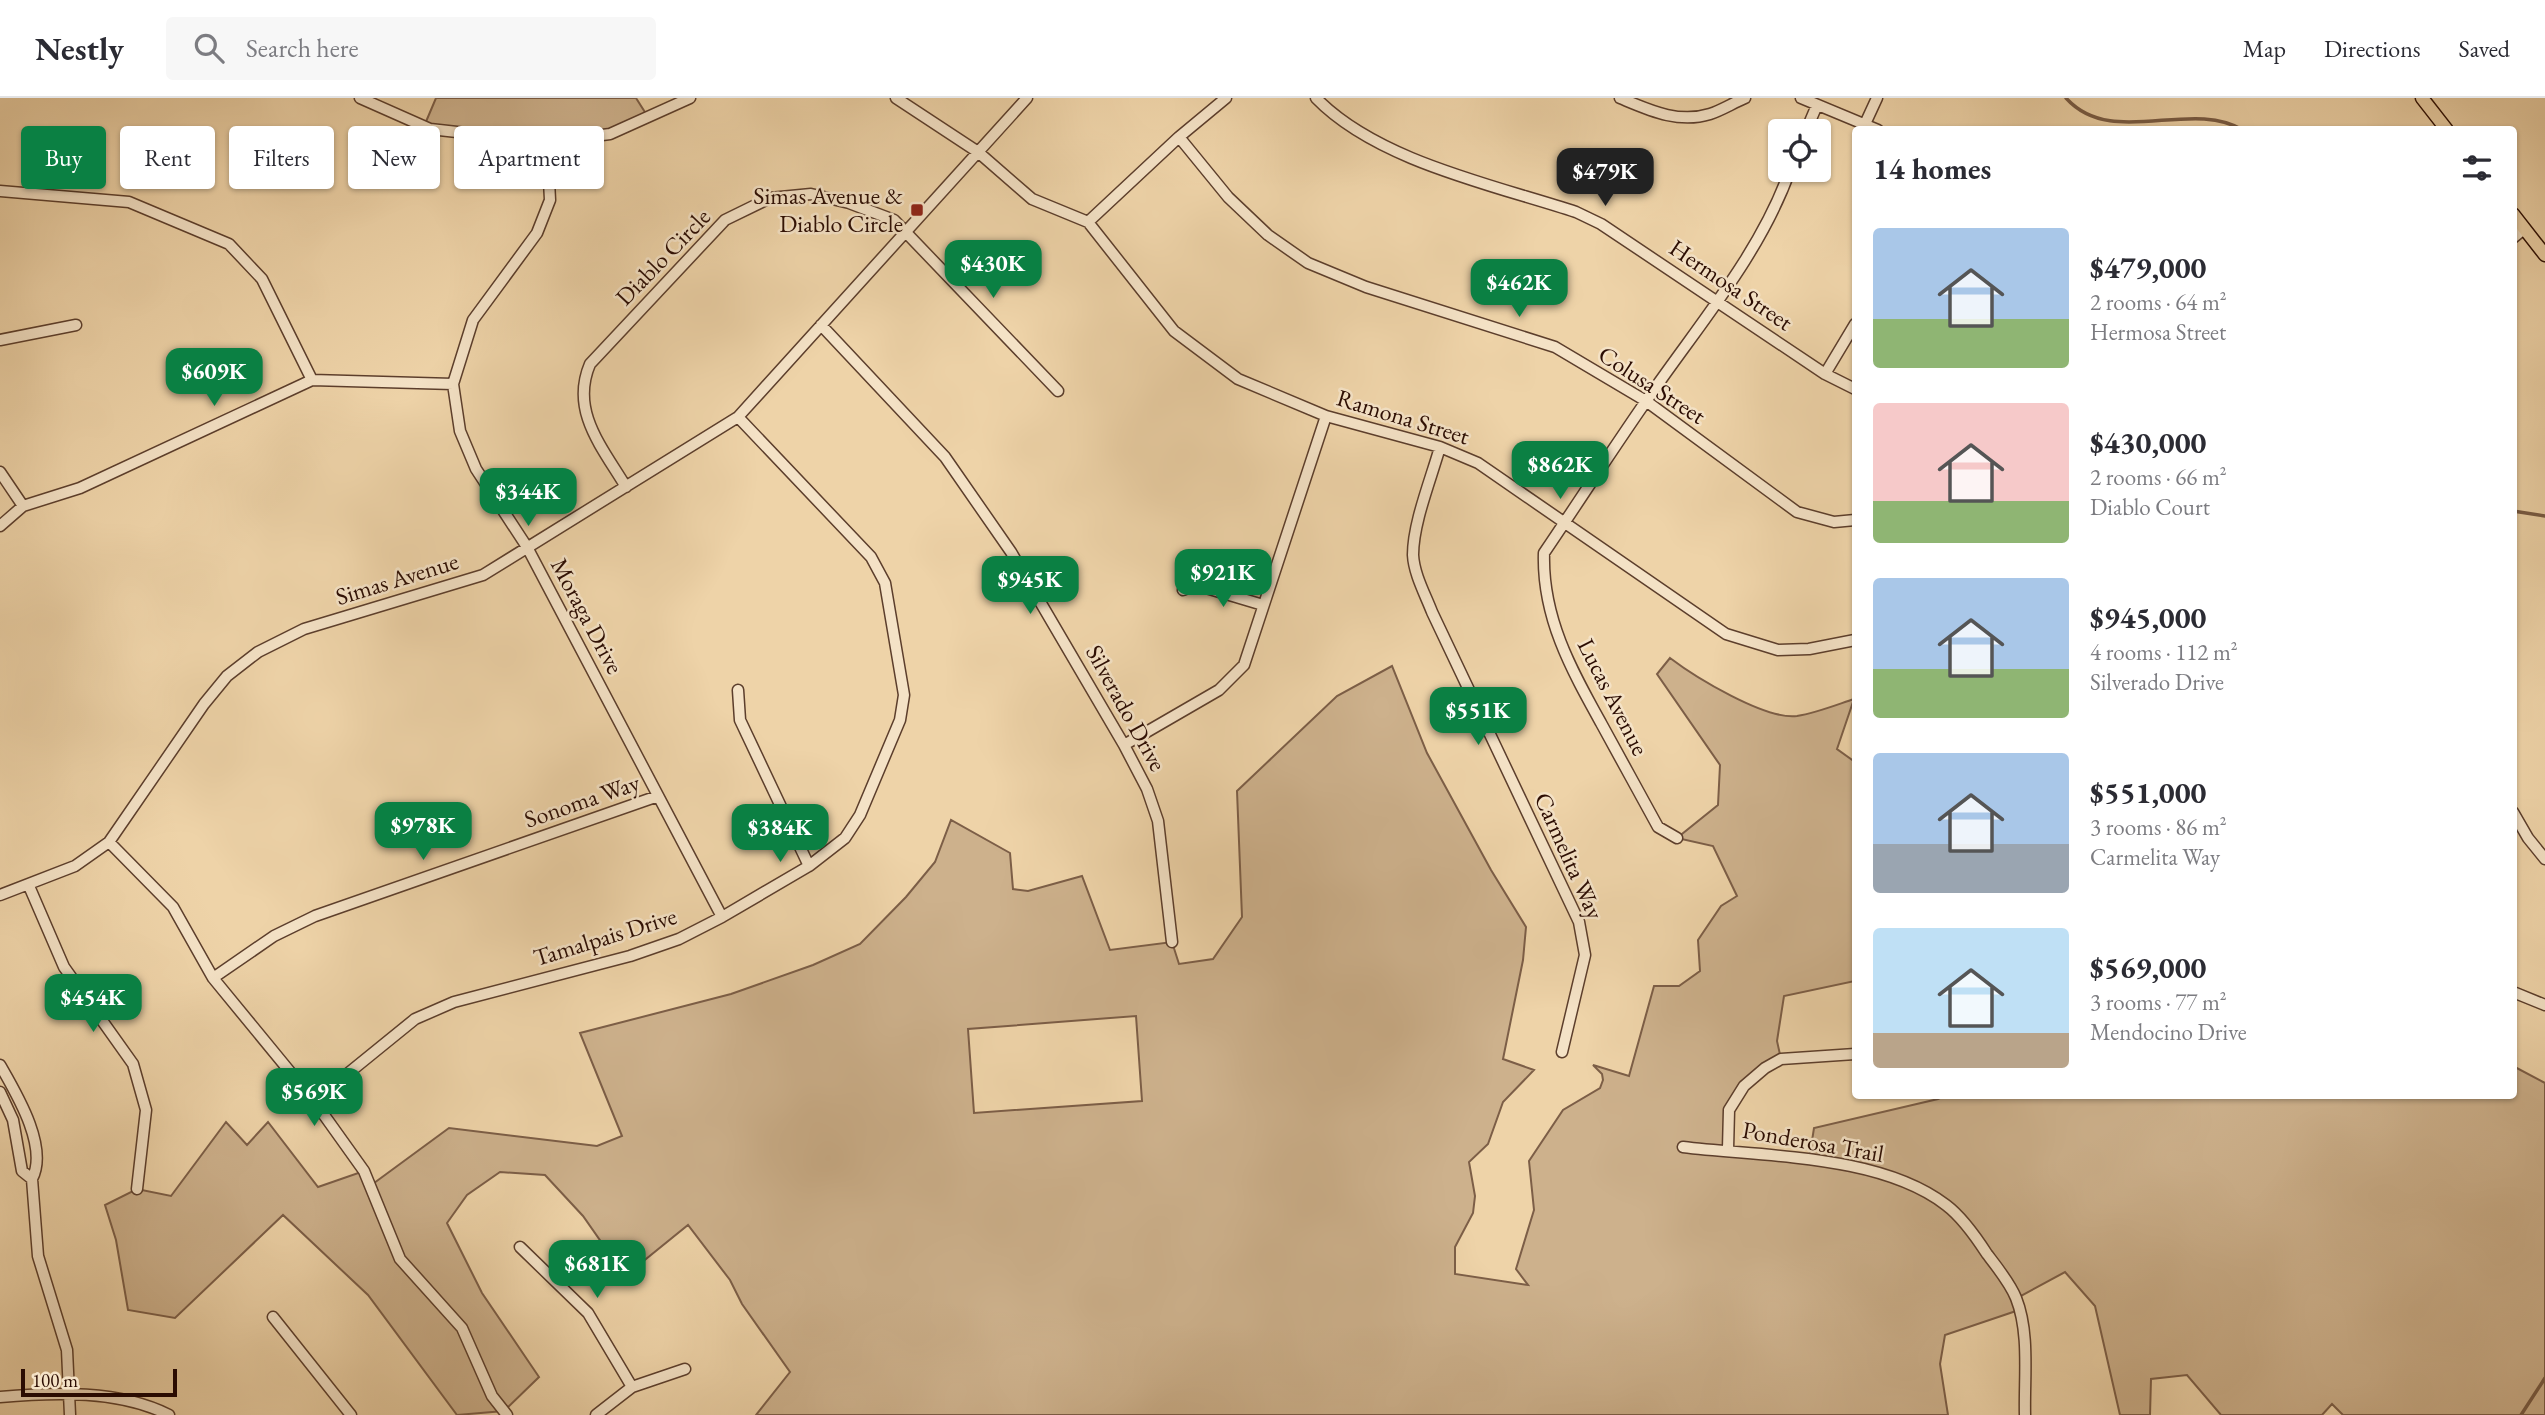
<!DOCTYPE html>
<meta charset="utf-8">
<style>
:root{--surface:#fff;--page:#f7f7f7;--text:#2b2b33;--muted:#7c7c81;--line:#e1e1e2;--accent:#0b8043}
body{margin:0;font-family:"EB Garamond",serif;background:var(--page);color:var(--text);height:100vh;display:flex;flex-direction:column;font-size:26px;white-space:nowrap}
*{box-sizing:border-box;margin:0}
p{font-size:23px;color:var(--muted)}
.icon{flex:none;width:38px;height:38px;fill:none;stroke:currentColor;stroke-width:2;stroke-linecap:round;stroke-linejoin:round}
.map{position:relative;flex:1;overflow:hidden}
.drawer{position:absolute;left:1852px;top:28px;width:665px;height:973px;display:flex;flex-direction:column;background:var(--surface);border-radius:7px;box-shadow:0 2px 5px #0004}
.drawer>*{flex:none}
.guide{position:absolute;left:21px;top:28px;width:665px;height:63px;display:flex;gap:14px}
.buttons{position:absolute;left:1768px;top:21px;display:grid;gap:14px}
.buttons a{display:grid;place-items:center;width:63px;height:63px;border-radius:7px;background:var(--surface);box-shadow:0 2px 5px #0004;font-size:35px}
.scale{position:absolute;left:21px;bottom:18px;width:156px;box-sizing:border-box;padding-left:7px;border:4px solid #2b0c02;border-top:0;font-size:19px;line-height:24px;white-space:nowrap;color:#2b0c02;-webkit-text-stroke:5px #f4e2c6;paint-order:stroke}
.price{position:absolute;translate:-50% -60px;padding:0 16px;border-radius:14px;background:var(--accent);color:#fff;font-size:23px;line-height:46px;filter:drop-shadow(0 2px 4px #0008)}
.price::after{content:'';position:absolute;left:50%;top:42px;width:21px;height:16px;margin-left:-10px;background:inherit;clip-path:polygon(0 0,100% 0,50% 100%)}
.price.current{background:#222;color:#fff}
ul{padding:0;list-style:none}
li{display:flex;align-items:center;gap:21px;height:175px;padding:0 21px}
li span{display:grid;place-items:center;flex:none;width:196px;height:140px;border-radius:7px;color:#555}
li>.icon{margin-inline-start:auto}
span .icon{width:84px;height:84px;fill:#fffc;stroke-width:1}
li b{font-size:30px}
h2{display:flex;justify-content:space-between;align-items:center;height:84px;padding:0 21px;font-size:30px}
.tag{padding:0 24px;border-radius:7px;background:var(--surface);box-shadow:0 2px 5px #0004;font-size:24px;line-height:63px}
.tag.current{background:var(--accent);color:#fff}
header{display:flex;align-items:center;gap:42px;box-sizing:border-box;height:98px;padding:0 35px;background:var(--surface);border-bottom:2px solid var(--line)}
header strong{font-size:33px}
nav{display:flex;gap:38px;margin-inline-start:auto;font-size:24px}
.search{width:490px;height:63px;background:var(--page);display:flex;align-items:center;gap:18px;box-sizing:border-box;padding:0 24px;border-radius:7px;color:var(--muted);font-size:26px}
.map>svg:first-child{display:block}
.green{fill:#cdb18c;stroke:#7c5e47;stroke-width:2;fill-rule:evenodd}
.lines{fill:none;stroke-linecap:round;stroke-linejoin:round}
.stream{stroke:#785b44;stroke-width:3.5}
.minor-casing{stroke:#5c3e2c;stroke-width:13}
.major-casing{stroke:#2b0c02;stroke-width:15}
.minor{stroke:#f4e2c6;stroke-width:10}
.major{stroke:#eed3a8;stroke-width:12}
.poi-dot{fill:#8f2418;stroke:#f4e2c6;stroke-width:2.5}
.labels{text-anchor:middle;stroke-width:5;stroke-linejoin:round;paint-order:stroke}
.poi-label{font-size:24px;fill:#2b0c02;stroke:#f4e2c6;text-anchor:end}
.street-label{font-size:24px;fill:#2b0c02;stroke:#f4e2c6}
</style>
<header>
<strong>Nestly</strong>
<div class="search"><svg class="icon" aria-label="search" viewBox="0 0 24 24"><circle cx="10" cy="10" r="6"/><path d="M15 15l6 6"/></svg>Search here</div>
<nav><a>Map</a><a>Directions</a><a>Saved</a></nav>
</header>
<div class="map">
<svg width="2545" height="1317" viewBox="0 0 2545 1317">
<rect width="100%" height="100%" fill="#eed3a8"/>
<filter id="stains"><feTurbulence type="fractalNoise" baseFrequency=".00286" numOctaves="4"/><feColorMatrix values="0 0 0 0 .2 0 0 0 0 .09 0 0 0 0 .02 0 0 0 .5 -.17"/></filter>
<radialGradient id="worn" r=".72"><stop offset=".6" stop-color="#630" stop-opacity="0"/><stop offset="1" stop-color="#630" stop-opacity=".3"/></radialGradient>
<!-- green -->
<path class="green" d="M436,0h200l12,19 -36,12 -62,11 -125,-16z
M1670,560c25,19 95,62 127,58 19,-3 39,-11 57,-17l-17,50 18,13v219l-71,15 -7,45 4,18 -16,9 -36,41 -1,40 81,11 5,-32 124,-29 6,-3h569v-30l32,17v332h-202l-11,-11 -10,11h-101l-34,-40 -36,4 -1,36h-30l-25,-109 -30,-34 -48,26 2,12 -74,25 -5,29 8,51h-1192l34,-43 -48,-68 -12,-24 -42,-55 -63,51 -42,-60 -38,-41 -45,-3 -33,23 -20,28 35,70 57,84 -35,34 -47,4 -89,-120 -85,-80 -108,103 -47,-8 -12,-70 -11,-35 32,-16 34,7 55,-74 21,23 21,-23 50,65 46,-16 6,15 79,-58 148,18 25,-10 -42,-103 151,-39 82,-29 47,-21 46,-47 29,-35 16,-42 59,33 3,36 15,2 54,-15 28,74 62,-8 7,22 34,-5 29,-42 -5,-126 100,-95 55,-30 35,87 64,117 35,57 -3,33 -20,99 31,11 -31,32 -15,42 -19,18 6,34 -2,17 -18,34v27l73,11 -12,-16 18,-59 -5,-49 34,-51 37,-22 3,-8 -1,-6 -9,-9 36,11 25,-90h25l21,-15 -2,-31 23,-34 16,-10 -24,-50 -36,-8 41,-33 2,-40 -63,-91zM1136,918l6,85 -168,12 -6,-84z"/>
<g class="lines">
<!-- stream -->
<path class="stream" d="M2066,0c46,51 124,0 177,32
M2513,413l32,5
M2521,1317l24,-37"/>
<defs>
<path id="minor" d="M360,0l70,31 117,13 63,-8 80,-36
M896,0l82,54 54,47 56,23 86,109 64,48 88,37 114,31 38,16 248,171 52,16 31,-1 46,-9
M1316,0c61,63 178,87 260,114l25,12 224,150 30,15
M1620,0c29,12 58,26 90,16 12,-4 23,-11 35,-16
M1801,0l77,32
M1865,26l12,-26
M1806,33l11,-26
M1179,39l49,60 40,38 40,28 58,24 189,60 91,54 151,111 37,10 21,-2
M547,44l3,58 -13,33 -64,87 -20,64 7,47 16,38 51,78 195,370
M0,93l129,11 100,42 33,35 50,101
M1088,124l91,-85 47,-39
M2513,140l11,-9
M821,227l124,132 66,95 113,193 23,44 11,32 14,121
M0,242l76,-15
M1825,276l30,-50
M1440,349c-9,32 -27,76 -27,108 1,19 12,39 19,57l147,310 6,33 -23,97
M0,374l23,34
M626,389c-24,-40 -56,-76 -36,-123l135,-144 45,-22 41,-4 38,9 45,17 164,171
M0,428l23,-20 57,-18 232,-108 141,4
M1183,492l13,-5 67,20
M738,592l2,30 69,146
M1124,647l95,-55 25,-25 82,-249
M2513,714l15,26 17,21
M1677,740l-19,-11c-19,-35 -38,-69 -57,-104 -30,-54 -59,-106 -57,-170 38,-56 75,-114 114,-169 48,-68 104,-135 132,-214
M109,744l64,65 40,71 101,123 50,70 36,88 62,69 30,68 15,19
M29,788l35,81 69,97 13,46 -9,79
M0,797l75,-29 34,-24 95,-138 23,-28 31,-24 46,-23 179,-54 255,-158 289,-319
M213,880l61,-42 41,-20 343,-120
M2513,894l32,13
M0,967c16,28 49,82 32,114l6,77 29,94 3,65
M0,994l13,28 9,51 10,8
M314,1003l101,-82 39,-17 176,-46 49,-17 43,-22 87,-51 36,-28 15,-23 40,-95 4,-25 -19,-112 -14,-26 -133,-140
M1683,1049c80,10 197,7 263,58 16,12 30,32 41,49 10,13 23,29 29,44 14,35 8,80 9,117
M1728,1051l1,-39 15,-24 21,-18 16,-9 74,-5
M520,1149l68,66 44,74
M273,1219l78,98
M0,1299c54,-5 120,-7 169,18
M596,1317l36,-28 53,-18"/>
<path id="major" d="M2422,0l25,32
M2513,116l32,41"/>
</defs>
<!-- minor casing -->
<use href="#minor" class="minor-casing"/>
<!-- major casing -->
<use href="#major" class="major-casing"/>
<!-- minor -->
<use href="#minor" class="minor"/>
<!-- major -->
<use href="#major" class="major"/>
</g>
<!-- markers -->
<rect class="poi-dot" x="910" y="105" width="14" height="14" rx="3.5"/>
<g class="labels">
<!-- poi labels -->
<g class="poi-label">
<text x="903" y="106">Simas Avenue &amp;<tspan x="903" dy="28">Diablo Circle</tspan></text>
</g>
<!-- street labels -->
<g class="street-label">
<text transform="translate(663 159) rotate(-46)" y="8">Diablo Circle</text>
<text transform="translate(1731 187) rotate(34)" y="8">Hermosa Street</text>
<text transform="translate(1652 287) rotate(33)" y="8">Colusa Street</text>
<text transform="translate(1403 319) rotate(17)" y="8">Ramona Street</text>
<text transform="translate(397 481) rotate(-17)" y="8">Simas Avenue</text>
<text transform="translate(587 518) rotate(62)" y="8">Moraga Drive</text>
<text transform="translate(1613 599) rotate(63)" y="8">Lucas Avenue</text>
<text transform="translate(1126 610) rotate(61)" y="8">Silverado Drive</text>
<text transform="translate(582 703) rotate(-19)" y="8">Sonoma Way</text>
<text transform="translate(1569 758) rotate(66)" y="8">Carmelita Way</text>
<text transform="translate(605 839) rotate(-17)" y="8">Tamalpais Drive</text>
<text transform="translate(1813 1044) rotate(10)" y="8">Ponderosa Trail</text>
</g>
</g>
<rect width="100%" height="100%" filter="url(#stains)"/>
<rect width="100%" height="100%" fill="url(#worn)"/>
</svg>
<div class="buttons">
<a><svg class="icon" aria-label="locate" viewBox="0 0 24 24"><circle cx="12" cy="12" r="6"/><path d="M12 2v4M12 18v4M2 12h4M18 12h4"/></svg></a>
</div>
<div class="scale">100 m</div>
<b class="price current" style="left:1605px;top:110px">$479K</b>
<b class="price" style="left:993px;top:202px">$430K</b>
<b class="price" style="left:1519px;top:221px">$462K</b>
<b class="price" style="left:214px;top:310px">$609K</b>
<b class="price" style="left:1560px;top:403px">$862K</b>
<b class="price" style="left:528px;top:430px">$344K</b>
<b class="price" style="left:1223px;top:511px">$921K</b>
<b class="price" style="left:1030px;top:518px">$945K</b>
<b class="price" style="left:1478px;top:649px">$551K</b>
<b class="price" style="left:423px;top:764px">$978K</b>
<b class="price" style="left:780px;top:766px">$384K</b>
<b class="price" style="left:93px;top:936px">$454K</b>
<b class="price" style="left:314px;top:1030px">$569K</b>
<b class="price" style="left:597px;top:1202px">$681K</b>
<div class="guide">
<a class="tag current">Buy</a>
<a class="tag">Rent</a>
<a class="tag">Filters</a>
<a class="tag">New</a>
<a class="tag">Apartment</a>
</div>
<section class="drawer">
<h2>14 homes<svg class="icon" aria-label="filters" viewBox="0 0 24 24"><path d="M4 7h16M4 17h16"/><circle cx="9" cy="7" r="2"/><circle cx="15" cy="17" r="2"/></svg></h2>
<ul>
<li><span style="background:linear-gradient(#a9c7e8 65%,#8fb573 0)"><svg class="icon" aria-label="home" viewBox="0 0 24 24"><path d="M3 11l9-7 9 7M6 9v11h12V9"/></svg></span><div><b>$479,000</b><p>2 rooms · 64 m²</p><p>Hermosa Street</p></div></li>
<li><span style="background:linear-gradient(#f6c9c9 70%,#8fb573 0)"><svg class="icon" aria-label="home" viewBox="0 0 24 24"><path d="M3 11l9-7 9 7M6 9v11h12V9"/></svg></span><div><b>$430,000</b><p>2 rooms · 66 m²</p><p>Diablo Court</p></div></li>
<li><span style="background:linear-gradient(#a9c7e8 65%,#8fb573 0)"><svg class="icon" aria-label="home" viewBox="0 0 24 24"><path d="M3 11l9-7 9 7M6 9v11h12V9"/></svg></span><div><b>$945,000</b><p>4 rooms · 112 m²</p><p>Silverado Drive</p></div></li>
<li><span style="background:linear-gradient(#a9c7e8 65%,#9aa5b1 0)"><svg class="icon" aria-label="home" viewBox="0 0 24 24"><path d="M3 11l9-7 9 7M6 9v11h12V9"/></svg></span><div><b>$551,000</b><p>3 rooms · 86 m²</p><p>Carmelita Way</p></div></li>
<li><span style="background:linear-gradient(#bfe0f5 75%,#b9a48a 0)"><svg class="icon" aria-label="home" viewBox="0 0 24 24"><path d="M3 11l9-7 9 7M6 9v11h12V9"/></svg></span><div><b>$569,000</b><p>3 rooms · 77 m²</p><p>Mendocino Drive</p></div></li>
</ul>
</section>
</div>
